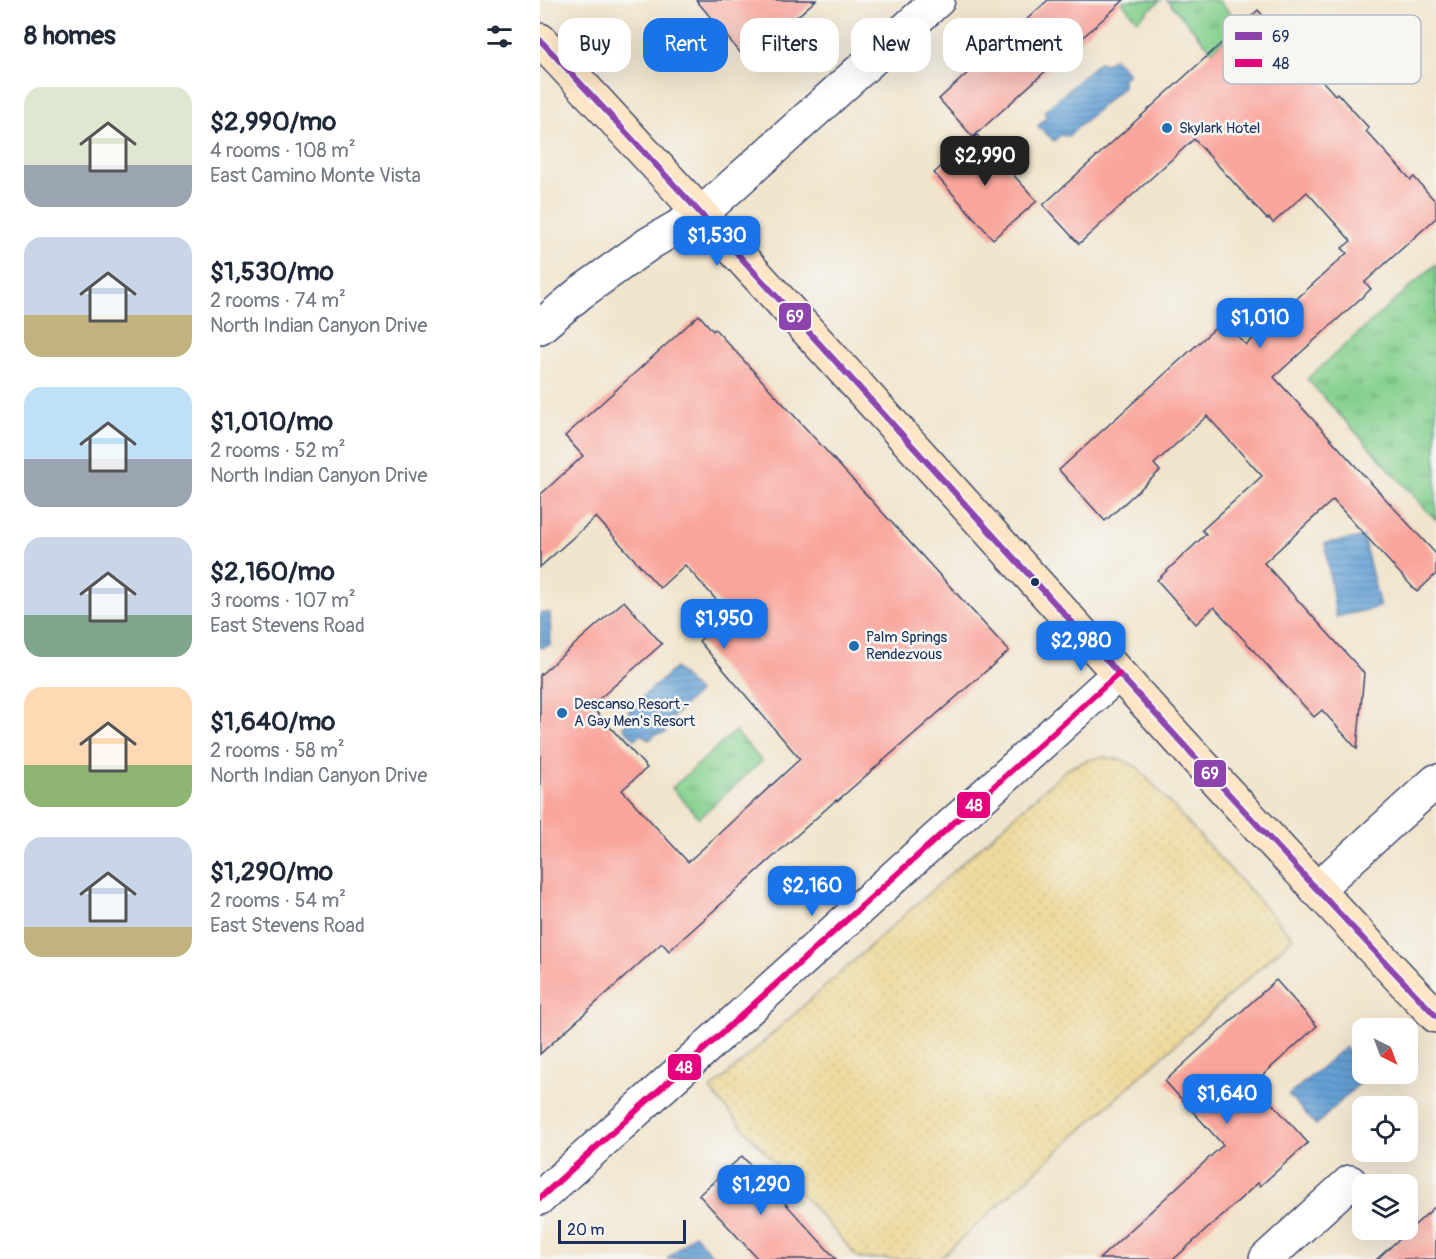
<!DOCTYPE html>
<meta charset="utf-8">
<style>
:root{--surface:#fff;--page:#f2f2f3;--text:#1f2937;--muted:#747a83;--accent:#1a73e8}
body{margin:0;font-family:Pangolin,sans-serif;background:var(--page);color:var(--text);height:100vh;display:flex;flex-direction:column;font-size:22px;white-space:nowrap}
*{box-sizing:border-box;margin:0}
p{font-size:20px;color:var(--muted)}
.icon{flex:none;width:33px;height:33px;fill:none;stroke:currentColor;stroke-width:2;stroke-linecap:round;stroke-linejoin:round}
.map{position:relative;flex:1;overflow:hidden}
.sheet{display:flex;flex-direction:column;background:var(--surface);width:540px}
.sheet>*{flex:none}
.top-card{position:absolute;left:18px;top:18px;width:570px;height:54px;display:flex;gap:12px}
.needle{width:39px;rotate:138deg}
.buttons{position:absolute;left:812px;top:1018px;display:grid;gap:12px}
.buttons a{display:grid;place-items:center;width:66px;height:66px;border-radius:12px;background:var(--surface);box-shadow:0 6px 24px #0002;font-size:30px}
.scale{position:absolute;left:18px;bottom:15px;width:128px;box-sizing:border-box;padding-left:6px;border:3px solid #1b2f5e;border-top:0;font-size:16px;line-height:21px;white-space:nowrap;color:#1b2f5e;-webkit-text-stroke:4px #f6f6f2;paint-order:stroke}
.price{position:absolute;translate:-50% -51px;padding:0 14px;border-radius:12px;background:var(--accent);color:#fff;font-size:20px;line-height:39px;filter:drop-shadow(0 2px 3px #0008)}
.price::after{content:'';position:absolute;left:50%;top:36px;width:18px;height:14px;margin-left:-9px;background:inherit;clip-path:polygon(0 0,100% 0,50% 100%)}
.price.on{background:#222;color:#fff}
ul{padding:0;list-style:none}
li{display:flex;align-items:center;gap:18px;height:150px;padding:0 24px}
li span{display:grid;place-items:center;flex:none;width:168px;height:120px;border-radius:18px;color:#555}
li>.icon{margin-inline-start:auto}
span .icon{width:72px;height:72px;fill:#fffc;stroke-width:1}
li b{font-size:26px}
h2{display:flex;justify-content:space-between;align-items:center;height:72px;padding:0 24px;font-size:26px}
.tag{padding:0 21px;border-radius:18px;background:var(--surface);box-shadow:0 6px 24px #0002;font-size:21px;line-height:54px}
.tag.on{background:var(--accent);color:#fff}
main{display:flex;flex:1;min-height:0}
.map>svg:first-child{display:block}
.grass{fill:url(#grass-tufts);stroke:#508076;stroke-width:1.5}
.sand{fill:url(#sand-dots);stroke:#84847e;stroke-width:1.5}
.water{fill:url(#water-rules);stroke:#40689a;stroke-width:1.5}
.building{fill:#f9a59b}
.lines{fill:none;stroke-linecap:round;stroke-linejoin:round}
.street-casing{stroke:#3b4a6e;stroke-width:36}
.secondary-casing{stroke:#3b4a6e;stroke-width:36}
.street{stroke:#fff;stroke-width:33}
.secondary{stroke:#fde5c5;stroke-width:33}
.bus-1-casing{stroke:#f6f6f2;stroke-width:10}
.bus-2-casing{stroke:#f6f6f2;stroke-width:10}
.bus-1{stroke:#8e44ad;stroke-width:6}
.bus-2{stroke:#e5007d;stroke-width:6}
.poi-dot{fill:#1f6fb2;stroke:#f6f6f2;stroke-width:2}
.bus-dot{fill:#1b2f5e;stroke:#f6f6f2;stroke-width:2}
.labels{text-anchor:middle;stroke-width:5;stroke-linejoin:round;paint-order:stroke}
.poi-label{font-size:15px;fill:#1b2f5e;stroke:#f6f6f2;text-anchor:start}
.key{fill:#f6f6f2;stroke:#b4bac6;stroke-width:1.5}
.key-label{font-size:16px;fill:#1b2f5e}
.line-badge{stroke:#f6f6f2;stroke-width:2}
.badge-label{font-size:16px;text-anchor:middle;font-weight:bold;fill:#fff}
</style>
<main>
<section class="sheet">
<h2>8 homes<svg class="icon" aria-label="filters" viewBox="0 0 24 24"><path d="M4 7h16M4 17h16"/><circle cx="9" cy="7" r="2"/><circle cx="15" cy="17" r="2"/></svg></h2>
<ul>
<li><span style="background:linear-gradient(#dfe7d0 65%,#9aa5b1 0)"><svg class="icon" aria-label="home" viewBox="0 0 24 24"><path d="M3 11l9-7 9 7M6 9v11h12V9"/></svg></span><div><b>$2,990/mo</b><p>4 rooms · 108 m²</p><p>East Camino Monte Vista</p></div></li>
<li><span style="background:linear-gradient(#c9d6e8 65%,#c2b280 0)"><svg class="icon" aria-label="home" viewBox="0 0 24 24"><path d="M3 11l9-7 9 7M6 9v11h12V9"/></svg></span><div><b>$1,530/mo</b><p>2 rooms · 74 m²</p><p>North Indian Canyon Drive</p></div></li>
<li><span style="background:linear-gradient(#bfe0f5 60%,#9aa5b1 0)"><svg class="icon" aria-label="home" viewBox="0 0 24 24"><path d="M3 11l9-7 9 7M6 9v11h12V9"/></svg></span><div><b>$1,010/mo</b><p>2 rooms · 52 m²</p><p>North Indian Canyon Drive</p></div></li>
<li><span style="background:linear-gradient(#c9d6e8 65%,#7fa58c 0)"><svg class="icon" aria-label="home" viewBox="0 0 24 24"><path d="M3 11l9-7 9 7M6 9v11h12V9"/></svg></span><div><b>$2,160/mo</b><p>3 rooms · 107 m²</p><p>East Stevens Road</p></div></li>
<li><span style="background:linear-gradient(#ffd9b3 65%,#8fb573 0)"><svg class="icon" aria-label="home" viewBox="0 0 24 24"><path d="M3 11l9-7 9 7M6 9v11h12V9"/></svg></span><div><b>$1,640/mo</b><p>2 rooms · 58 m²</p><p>North Indian Canyon Drive</p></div></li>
<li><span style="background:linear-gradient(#c9d6e8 75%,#c2b280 0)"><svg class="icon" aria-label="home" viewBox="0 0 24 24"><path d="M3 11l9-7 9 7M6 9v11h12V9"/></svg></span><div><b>$1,290/mo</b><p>2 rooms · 54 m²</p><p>East Stevens Road</p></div></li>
</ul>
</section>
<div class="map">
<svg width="896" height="1259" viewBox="0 0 896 1259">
<defs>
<pattern id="grass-tufts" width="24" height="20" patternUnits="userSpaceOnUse" patternTransform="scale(1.5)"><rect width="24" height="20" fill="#85d08e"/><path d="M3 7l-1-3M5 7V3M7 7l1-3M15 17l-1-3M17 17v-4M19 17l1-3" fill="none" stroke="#6ca977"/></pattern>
<pattern id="sand-dots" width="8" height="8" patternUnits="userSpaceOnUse" patternTransform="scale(1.5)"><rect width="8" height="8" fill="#eeda9e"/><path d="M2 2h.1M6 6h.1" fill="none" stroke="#ccbb8a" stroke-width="1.8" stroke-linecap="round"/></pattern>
<pattern id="water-rules" width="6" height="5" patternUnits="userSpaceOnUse" patternTransform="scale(1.5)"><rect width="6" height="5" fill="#65a1d5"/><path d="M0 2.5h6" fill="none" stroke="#5284b0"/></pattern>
</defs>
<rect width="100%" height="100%" fill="#f6f6f2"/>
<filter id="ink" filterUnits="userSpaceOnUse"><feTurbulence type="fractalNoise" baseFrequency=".0167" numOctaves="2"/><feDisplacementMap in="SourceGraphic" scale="12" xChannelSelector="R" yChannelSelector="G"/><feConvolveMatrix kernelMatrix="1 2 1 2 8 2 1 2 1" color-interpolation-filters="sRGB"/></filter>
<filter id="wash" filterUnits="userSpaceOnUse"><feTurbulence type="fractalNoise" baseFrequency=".008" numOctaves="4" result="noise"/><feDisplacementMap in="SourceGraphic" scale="24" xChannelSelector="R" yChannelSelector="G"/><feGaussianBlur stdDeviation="1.35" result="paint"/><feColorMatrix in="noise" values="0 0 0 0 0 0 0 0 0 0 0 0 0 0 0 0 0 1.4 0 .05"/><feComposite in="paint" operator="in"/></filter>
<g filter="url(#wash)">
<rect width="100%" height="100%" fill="#f1e4cc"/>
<!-- grass -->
<path class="grass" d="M584,0h37l-24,20 -15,-18z
M627,0h51l23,25 -29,26z
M896,264v256l-129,-141z
M195,731l27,30 -63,57 -27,-30z"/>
<!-- sand -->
<path class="sand" d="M563,757l20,3 14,7 156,171 -354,321h-80l-149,-169 357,-321 21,-9z"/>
<!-- water -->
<path class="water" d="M574,58l15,16 -6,4v9l-55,49 -8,-1 -6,6 -16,-15 8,-8 -1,-7 54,-49 7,2z
M823,537l17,70 -44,10 -11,-74z
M0,613h10l1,32 -11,3z
M135,668l23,24 -31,31 -2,10 -9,1 -7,6 -8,-6 -6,5 -12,-12 6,-8v-10z
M805,1047l17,18v9h7l-53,51 -27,-30z
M154,1234l22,25h-49z"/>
<g id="blocks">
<!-- building -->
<path class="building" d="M156,0h120l-41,36 1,2 -27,25z
M508,0h76l-151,137 -34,-38z
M718,10l77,85 2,-2 32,35 -3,3 45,49 3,-3 22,25v16l-71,64 6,7 -97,88 162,177v20l-19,18 -84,-92 -69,63 100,110 -7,76 -35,-39 -8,7 -100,-110 -18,17 -39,-44 49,-46 -4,-4 60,-54 -55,-60 -53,48 6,7 -55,50 -46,-51 164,-149 23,24 101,-92 -5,-5 9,-7 -44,-49 -34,31 -4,-5 -2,1 -73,-80 -115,105 -36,-39z
M437,135l60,66 -44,38 -59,-66z
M159,315l14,16 2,-2 294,322 -172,150 -1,-1 -167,151 -7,-8 -122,111v-379l84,-74 38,43 -71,62 56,62 -25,22 66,72 112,-103 -101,-118 30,-27 -44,-49 -25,23 -64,-71 -56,50v-72l43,-39 -18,-20z
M736,980l41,46 -63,57 54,60 -48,43 -2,-3 -84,76h-75l124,-114 -58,-64z
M202,1156l94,103h-78l-59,-64z
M896,1206v53h-59z"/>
</g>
</g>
<g filter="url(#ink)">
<use href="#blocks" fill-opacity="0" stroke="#3b4a6e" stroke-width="1.5"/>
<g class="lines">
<defs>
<path id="street" d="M0,327l40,-34 70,-50 52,-30 236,-213
M776,890l120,-109
M0,1198l578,-524
M726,1259l84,-77"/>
<path id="secondary" d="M0,40c302,322 592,656 896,976"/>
</defs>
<!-- street casing -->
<use href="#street" class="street-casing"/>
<!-- secondary casing -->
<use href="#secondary" class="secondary-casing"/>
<!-- street -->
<use href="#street" class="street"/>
<!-- secondary -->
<use href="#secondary" class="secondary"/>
<defs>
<path id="bus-1" d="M0,40c302,322 592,656 896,976"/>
<path id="bus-2" d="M0,1198l578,-524"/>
</defs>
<!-- bus-1 casing -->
<use href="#bus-1" class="bus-1-casing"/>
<!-- bus-2 casing -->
<use href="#bus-2" class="bus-2-casing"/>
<!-- bus-1 -->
<use href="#bus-1" class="bus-1"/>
<!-- bus-2 -->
<use href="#bus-2" class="bus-2"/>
</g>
</g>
<!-- markers -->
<g class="poi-dot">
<circle cx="627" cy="128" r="6"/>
<circle cx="314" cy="646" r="6"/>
<circle cx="22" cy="713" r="6"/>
</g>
<circle class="bus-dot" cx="495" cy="582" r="5"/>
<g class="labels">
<!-- poi labels -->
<g class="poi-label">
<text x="639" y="133">Skylark Hotel</text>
<text x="326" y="642">Palm Springs<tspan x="326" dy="17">Rendezvous</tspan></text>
<text x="34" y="709">Descanso Resort -<tspan x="34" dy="17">A Gay Men's Resort</tspan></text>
</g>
</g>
<!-- legend -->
<rect x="683" y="15" width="198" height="69" rx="9" class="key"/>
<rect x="695" y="32" width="27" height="8" fill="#8e44ad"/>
<rect x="695" y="59" width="27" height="8" fill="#e5007d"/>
<g class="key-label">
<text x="732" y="42">69</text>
<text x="732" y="69">48</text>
</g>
<g class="line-badge">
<rect x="238" y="302" width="34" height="29" rx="6" fill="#8e44ad"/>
<rect x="653" y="759" width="34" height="29" rx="6" fill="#8e44ad"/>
<rect x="416" y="791" width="35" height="28" rx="6" fill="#e5007d"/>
<rect x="127" y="1053" width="35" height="28" rx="6" fill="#e5007d"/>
</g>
<g class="badge-label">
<text x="255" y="322">69</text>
<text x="670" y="779">69</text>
<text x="434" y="811">48</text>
<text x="144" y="1073">48</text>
</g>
</svg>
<div class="buttons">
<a><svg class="needle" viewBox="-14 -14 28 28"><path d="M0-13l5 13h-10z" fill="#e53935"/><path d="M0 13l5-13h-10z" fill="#747a83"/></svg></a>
<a><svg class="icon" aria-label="locate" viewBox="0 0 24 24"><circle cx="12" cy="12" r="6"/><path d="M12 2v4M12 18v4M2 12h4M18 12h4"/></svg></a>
<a><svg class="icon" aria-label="layers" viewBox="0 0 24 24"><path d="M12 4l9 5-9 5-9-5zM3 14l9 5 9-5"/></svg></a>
</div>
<div class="scale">20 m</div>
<b class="price on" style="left:445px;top:187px">$2,990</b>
<b class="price" style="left:177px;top:267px">$1,530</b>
<b class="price" style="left:720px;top:349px">$1,010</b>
<b class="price" style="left:184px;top:650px">$1,950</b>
<b class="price" style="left:541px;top:672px">$2,980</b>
<b class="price" style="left:272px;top:917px">$2,160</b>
<b class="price" style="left:687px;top:1125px">$1,640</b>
<b class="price" style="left:221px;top:1216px">$1,290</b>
<div class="top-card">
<a class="tag">Buy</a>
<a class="tag on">Rent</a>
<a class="tag">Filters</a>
<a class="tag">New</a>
<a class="tag">Apartment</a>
</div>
</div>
</main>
